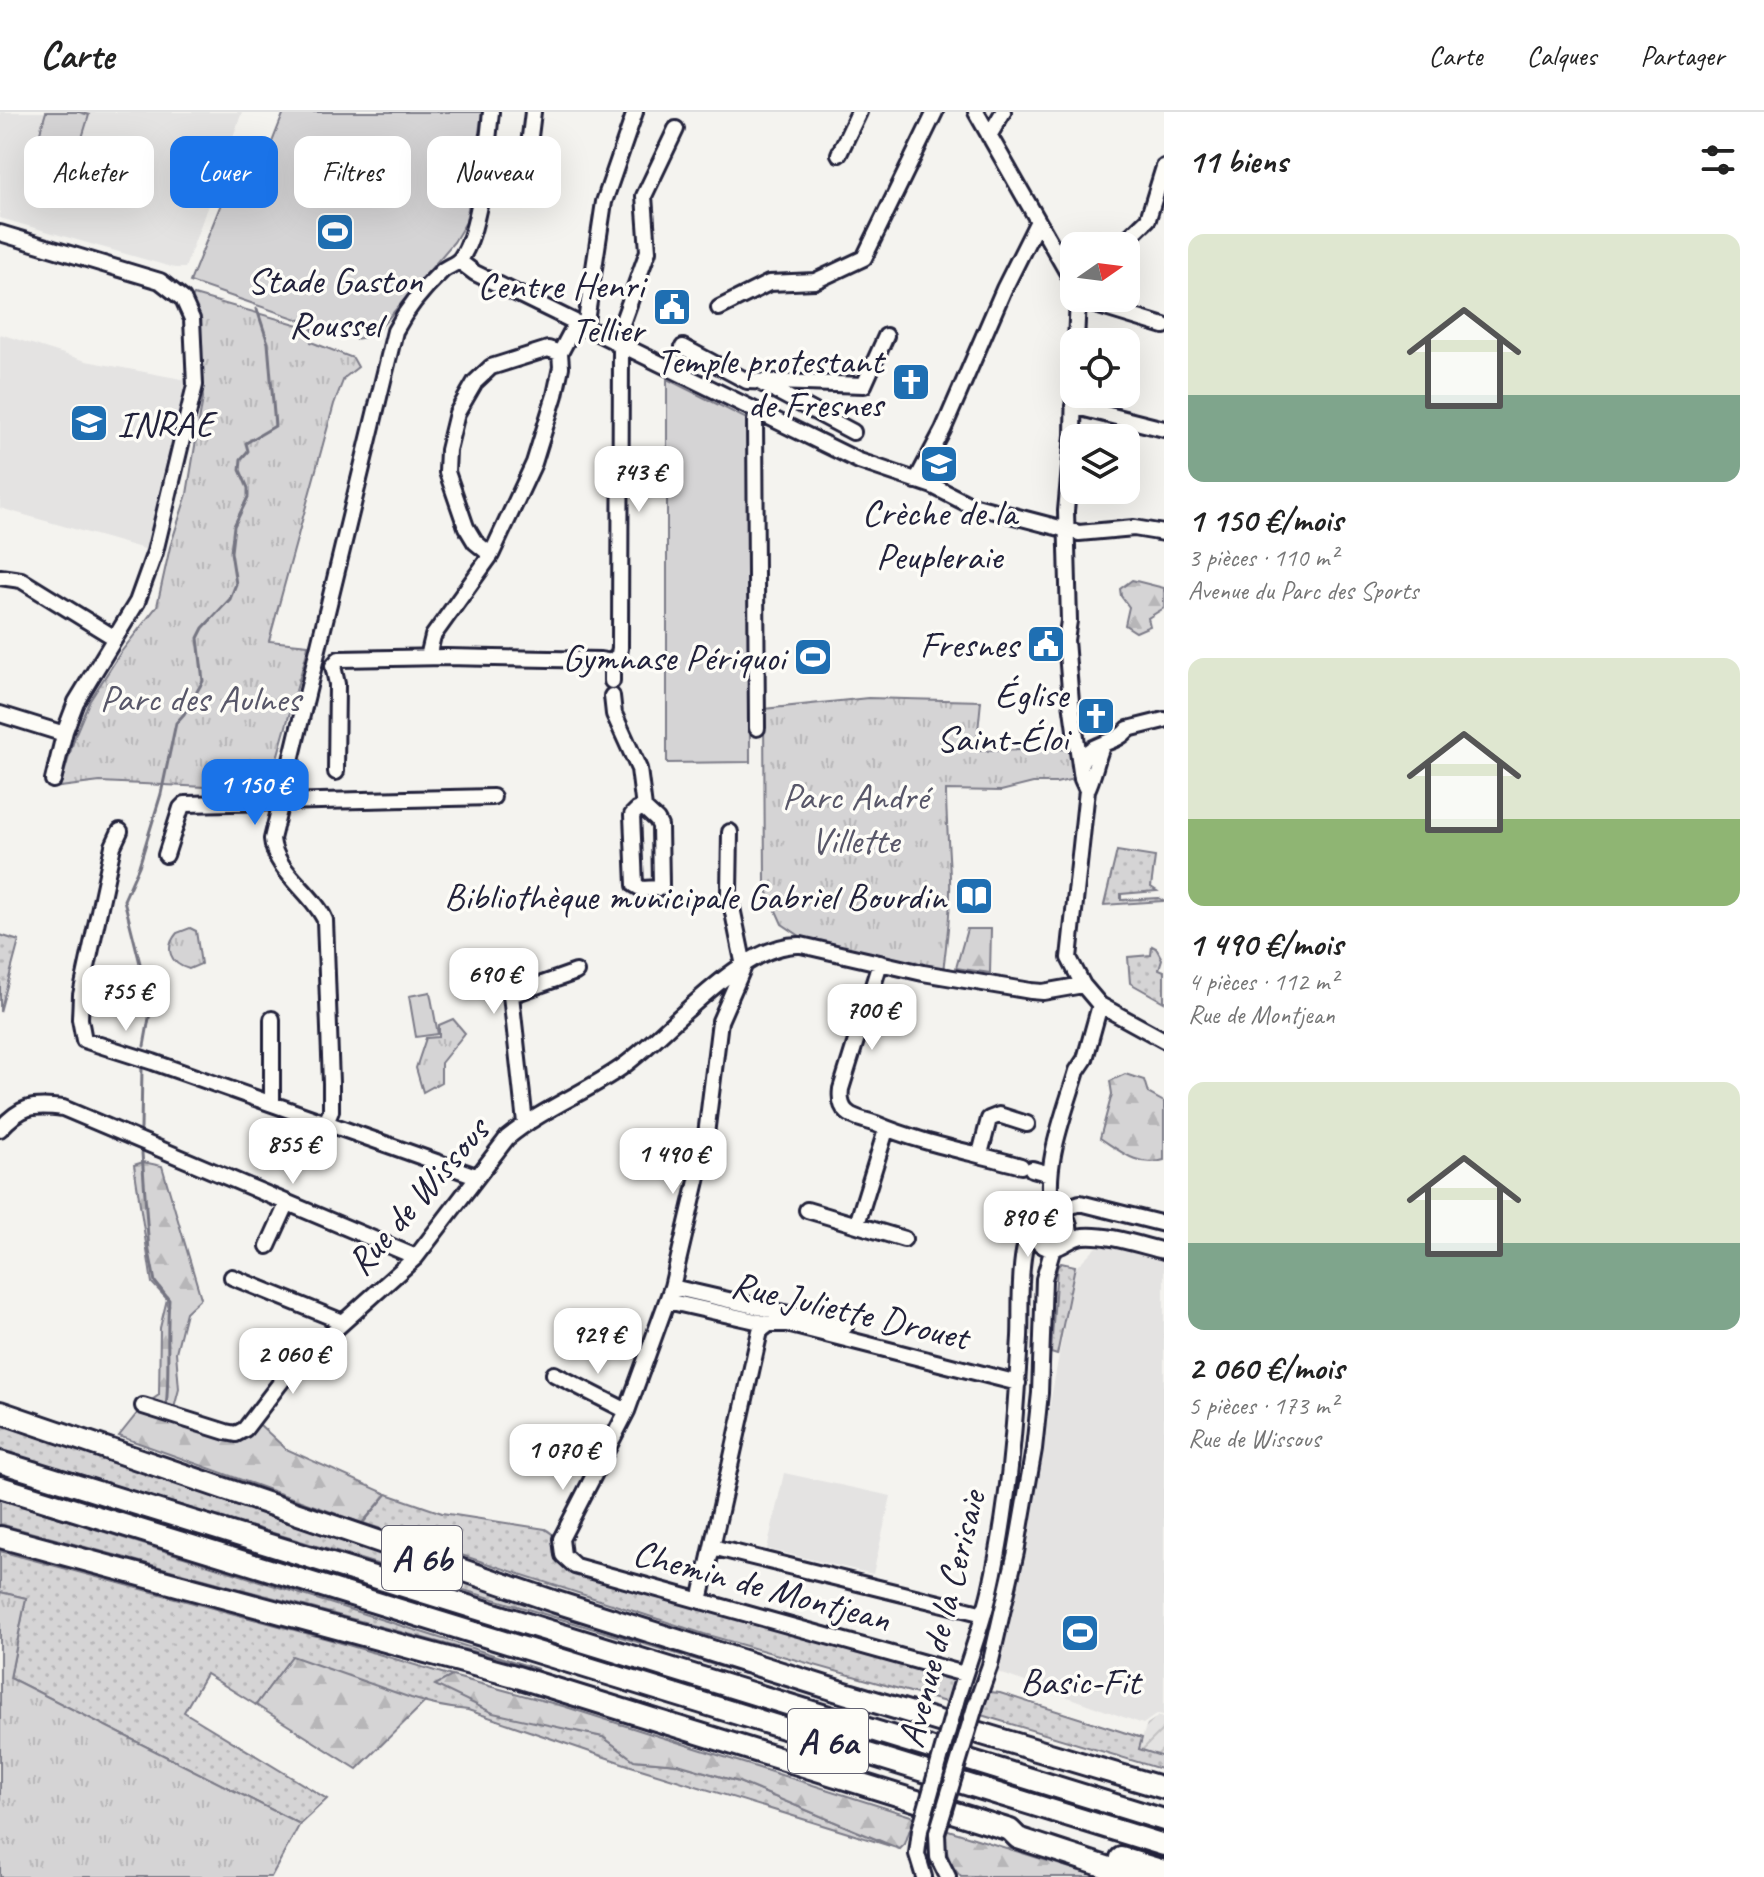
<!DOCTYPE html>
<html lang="fr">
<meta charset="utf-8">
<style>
:root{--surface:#fff;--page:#f6f6f6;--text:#222;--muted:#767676;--line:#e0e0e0;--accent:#1a73e8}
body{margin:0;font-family:Caveat,sans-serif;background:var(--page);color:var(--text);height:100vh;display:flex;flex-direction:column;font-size:30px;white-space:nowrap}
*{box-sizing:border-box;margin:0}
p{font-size:26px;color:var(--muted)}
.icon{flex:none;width:44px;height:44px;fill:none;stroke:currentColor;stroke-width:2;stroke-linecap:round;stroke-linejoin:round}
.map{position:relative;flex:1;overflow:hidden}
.panel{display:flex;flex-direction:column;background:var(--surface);width:600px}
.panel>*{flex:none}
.hud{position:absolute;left:24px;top:24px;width:760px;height:72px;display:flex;gap:16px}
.needle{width:52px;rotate:76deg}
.buttons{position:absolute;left:1060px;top:120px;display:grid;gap:16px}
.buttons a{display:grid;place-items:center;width:80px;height:80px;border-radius:16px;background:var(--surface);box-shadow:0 8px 32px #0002;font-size:40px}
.price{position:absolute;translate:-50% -68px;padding:0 18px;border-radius:16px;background:#fff;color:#222;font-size:26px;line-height:52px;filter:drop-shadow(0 2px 4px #0008)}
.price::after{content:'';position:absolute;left:50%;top:48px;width:24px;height:18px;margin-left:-12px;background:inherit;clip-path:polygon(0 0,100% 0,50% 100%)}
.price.selected{background:var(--accent);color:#fff}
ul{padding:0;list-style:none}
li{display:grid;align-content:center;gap:16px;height:424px;padding:0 24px}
li span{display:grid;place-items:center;height:248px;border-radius:16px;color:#555}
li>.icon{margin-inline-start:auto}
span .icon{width:144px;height:144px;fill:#fffc;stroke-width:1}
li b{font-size:34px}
h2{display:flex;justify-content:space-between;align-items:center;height:96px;padding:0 24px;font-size:34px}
.chip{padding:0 28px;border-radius:16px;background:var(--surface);box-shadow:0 8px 32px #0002;font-size:28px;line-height:72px}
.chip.selected{background:var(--accent);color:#fff}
header{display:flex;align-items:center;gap:48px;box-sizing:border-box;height:112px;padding:0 40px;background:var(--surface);border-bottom:2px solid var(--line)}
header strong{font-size:38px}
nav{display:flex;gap:44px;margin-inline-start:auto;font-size:28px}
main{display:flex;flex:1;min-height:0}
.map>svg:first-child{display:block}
.built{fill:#e4e3e2}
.industrial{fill:url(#industrial-furrows)}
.grass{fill:url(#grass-dots);stroke:#7c7b88;stroke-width:2}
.forest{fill:url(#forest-firs);stroke:#7c7b88;stroke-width:2}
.park{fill:url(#park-tufts);stroke:#7c7b88;stroke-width:2}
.pitch{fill:#d5d4d5;stroke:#7c7b88;stroke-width:2}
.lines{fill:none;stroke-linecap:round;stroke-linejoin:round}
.stream{stroke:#757582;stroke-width:3}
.minor-casing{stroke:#22223b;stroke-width:20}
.highway-casing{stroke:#22223b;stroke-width:26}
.minor{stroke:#fdfcf7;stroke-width:14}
.highway{stroke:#fdfcf7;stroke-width:20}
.minor-bridge-casing{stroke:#22223b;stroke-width:20;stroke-linecap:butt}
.minor-bridge{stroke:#fdfcf7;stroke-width:14}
.labels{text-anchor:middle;stroke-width:7;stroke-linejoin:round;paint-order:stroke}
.shield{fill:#fdfcf7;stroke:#646373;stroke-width:2}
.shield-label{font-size:36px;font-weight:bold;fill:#22223b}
.poi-label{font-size:38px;fill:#22223b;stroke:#fdfcf7;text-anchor:end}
.park-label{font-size:38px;fill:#585769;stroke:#fdfcf7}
.street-label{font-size:38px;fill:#22223b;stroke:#fdfcf7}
</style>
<header>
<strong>Carte</strong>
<nav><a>Carte</a><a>Calques</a><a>Partager</a></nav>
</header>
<main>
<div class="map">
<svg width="1164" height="1765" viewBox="0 0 1164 1765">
<defs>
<pattern id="industrial-furrows" width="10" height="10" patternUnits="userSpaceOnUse" patternTransform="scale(2)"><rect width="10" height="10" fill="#e4e3e2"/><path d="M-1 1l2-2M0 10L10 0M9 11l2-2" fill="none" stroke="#c3c2c3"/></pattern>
<pattern id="grass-dots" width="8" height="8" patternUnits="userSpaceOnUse" patternTransform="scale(2)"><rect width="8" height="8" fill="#d5d4d5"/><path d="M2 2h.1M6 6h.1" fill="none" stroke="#b7b6b8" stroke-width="1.8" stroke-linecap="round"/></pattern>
<pattern id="forest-firs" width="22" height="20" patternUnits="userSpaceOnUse" patternTransform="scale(2)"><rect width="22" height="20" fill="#d5d4d5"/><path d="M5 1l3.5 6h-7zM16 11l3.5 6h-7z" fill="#b7b6b8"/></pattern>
<pattern id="park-tufts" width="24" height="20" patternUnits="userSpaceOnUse" patternTransform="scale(2)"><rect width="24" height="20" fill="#d5d4d5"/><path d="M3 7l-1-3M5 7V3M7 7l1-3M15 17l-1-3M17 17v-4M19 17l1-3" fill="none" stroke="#b7b6b8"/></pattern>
</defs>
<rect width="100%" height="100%" fill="#f4f3ef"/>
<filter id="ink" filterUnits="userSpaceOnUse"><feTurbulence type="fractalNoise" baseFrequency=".0125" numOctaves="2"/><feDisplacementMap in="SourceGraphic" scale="16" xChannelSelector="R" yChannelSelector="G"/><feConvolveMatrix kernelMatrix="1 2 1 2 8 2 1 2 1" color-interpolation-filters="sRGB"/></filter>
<g filter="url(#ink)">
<!-- built -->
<path class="built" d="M0,0h242l-57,156h-10l-175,-50z
M0,222l86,27 101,19 -39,170 -148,-42z
M1105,1134l59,12v457l-7,-1 -14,10 -146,-52 46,-219 2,-22 30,-163 20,-20z
M784,1361l107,23 -18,78 -106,-25z"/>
<!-- industrial -->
<path class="industrial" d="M1159,1604l5,2v39l-26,-8 9,-25z"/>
<!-- grass -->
<path class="grass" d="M1117,739l38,6 -4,30 6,4 -36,3v6l38,-2 5,3 -60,4z
M0,823l19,6 -19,71z
M1152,834l4,2 6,11 -3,10 5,2v31l-34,-19 -2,-26 23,-2z
M1061,1151l14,3 -18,89 -6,-2 6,-86z
M0,1312l508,173 236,77 -744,-223z
M387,1382l55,19 103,16c18,9 19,33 37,43l114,35 260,70 -7,26 -245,-69 -341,-111z
M0,1387l538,170 -538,-145z
M0,1439l328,88 124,37 -16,9 106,38 61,14 31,23 44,4 61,18 161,67 -269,-83 -163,-56c-60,-5 -119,-34 -176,-53l-36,48 -50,-31 -22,38 143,87 -27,25 -290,-146 16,-80 -26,-6z
M989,1580l11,1 142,45 -3,11 25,8v13l-183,-55z"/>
<!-- forest -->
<path class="forest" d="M1132,468l32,8v20l-16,10 2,8 -14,6 -11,-7 4,-18 -8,-11 -1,-7z
M967,817h24l-1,44 -34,-5z
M1125,962l19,6 4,13 16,9v58c-25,8 -44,-9 -64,-22l12,-44 -2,-13z
M143,1050l19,4 39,132 -15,14 -10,40 3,37 -8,31 66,19 23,-14 26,24 101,45 -25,29 -243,-87 24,-30 16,-11 1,-67 7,-29 -15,-16 -18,-118z
M292,1544l119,42 14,4 -68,67 -101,-64z
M452,1564l111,30 351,111 -9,27 -5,5 -161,-67 -61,-18 -44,-4 -31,-23 -110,-24 -58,-28z
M945,1717l154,48h-138c-14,-15 -16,-28 -16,-48z"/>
<!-- park -->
<path class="park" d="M194,183l119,34 -2,13 42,16 5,9 -14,11 -10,26 -65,237 39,4 -1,7 -39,138 -168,-8 -40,5 16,-54 13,-31 32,-50 36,-46 13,-59 17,-53 16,-96 -3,-76 -9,-22z
M868,586l113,3 -5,50 96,-2 2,30 -18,4h-23l-32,8 -55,-1c0,29 3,58 4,87 1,32 -3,63 -7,94l-143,-35 -18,-12 -17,-38 -1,-177z
M190,816l6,3 5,33 -12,5c-19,-5 -25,-21 -12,-36z
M453,907l12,14 -24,30v19l-18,10 -7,-24 10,-30 13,-1v-12z
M0,1480l26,6 -16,80 290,146 -29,53h-271z"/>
<!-- pitch -->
<path class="pitch" d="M46,0h33l10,3 -21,69 -40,-12z
M284,0h198l-16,110 -12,20 -81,94 -18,3 -165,-57 50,-126 23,9z
M667,267l82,41 1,342 -83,1z
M430,880l8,42 -22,3 -7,-41z"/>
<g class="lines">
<!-- stream -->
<path class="stream" d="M144,934l7,-39 -27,-107 15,-34 22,-72 15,-71 8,-9 19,-33 -5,-43 5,-10 27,-29 6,-15 -5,-32 3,-26 14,-29v-9l-8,-18 1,-11 7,-8 -2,-8 29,-17 -7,-83 -11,-34
M141,1017l1,-62
M142,1041l7,98 6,31 14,18c-3,36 1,72 -3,108"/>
<defs>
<path id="minor" d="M976,0l98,172
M989,24l14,-24
M528,41l5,-41
M839,42l20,-42
M0,121l160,48 23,18 9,20 3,66 -40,167 -18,50 -61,100 -11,29 -12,49
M1120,134l28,-27 16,-52
M459,149l16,12 384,188 74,25 35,18 111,29 55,-5 30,5
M1079,188l85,26
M719,196l50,-25 46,-2 49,-23 71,-146
M585,216l19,-126 31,-90
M1076,230l2,-44
M615,231l33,-92 -4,-55 32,-67
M683,235l64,34 117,4 22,-49
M1074,267l-1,56 -7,76 3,110 -3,19 5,62 11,77 5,11 -18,168 14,27 17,20 64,35
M761,271l92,49
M1073,294l91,23
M916,369l27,-51 61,-141 34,-68
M491,443l-16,-13 -9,-15 -19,-55 1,-22 9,-37 18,-31 16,-15 57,-18 12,4
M0,465l21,3 94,58
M428,545l5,-21 58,-81 43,-92 21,-68 6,-28 -1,-14 16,-30
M612,550l7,-8 1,-6 1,-303
M612,584l2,18 25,55 5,39 13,12 3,6 1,59 -2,3 -17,1 -7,-4 -3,-70 5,-5 7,-2
M0,602l58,18 7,-1
M757,616l-2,-307 2,-10
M1081,651c8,-23 35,-17 47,-34l36,-9
M336,660l1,-88 -4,-18 6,-7 107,-2 154,3 12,2v19
M1087,678c7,-14 9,-30 16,-46
M120,719l-7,15 -32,149 -1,24 4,21 69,22 173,61
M730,720l-1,61 15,73
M166,743l15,-47 4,-4 308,-7
M880,851l-39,126c-1,8 -1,17 6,23 7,7 20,8 29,12 47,20 96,28 145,42
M744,854l-24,55 -16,130 -32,136 -45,124 -66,128 2,16 12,11 389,108
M272,991v-84
M525,1011l-14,-128 65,-23
M0,1017c21,-23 32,-25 63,-21l353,149
M980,1042l9,-35 10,-4 28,9
M1032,1057l18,5
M476,1064l-150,-53 5,-12v-28l-6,-163c-13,-29 -50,-48 -53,-81l123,-508c11,-21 28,-42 46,-59 6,-6 15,-7 20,-14 20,-27 26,-111 30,-146
M807,1098l97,29
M1052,1098c-9,-46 12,-95 25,-139l8,-12 15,-54
M1058,1099l22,-8 84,21
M857,1112l29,-94
M1032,1119c3,8 7,15 17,17 12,2 21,-11 34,-12 26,-2 56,9 81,15
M268,1134l19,-42
M232,1165l111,45
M672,1175l173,40
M667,1189l102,23h18l231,59
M554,1262l73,37
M143,1294l83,26 10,2 9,-5 46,-60 125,-112 91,-119c35,-29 78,-45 115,-71 47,-33 119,-125 179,-122l122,28 108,18 12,1 40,-7
M712,1435l272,67
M700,1489l60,-270 9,-7
M956,1590c11,-37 25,-73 34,-111 19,-84 25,-168 30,-254 2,-32 -7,-118 32,-127 16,3 21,16 15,31
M975,1595l15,-42 26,-113 18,-103 6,-56 4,-114 9,-31
M920,1718l-3,24 7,23
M937,1721l1,24 10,20"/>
<path id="highway" d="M0,1300l553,189 295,93 316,94
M0,1350l1164,358
M0,1375l1164,358
M0,1425l511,138 499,155 8,8 119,39
M1121,1746l43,13"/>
</defs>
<!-- minor casing -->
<use href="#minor" class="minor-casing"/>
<!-- highway casing -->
<use href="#highway" class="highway-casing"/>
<!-- minor -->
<use href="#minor" class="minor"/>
<!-- highway -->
<use href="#highway" class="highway"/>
<defs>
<path id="minor-bridge" d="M920,1718l36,-128
M937,1721l38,-126"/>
</defs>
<!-- minor-bridge casing -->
<use href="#minor-bridge" class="minor-bridge-casing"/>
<!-- minor-bridge -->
<use href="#minor-bridge" class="minor-bridge"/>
</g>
</g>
<!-- icons -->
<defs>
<symbol id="stadium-square" viewBox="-11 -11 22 22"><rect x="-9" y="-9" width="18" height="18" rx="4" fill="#1f6fb2" stroke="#fdfcf7"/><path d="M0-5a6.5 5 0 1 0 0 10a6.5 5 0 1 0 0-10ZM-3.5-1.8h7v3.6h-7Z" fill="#fff"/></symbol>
<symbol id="civic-square" viewBox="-11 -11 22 22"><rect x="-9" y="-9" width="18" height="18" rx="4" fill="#1f6fb2" stroke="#fdfcf7"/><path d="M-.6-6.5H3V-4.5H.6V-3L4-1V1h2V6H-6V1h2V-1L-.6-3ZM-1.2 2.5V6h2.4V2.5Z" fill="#fff"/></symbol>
<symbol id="church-square" viewBox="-11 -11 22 22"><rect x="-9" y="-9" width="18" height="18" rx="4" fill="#1f6fb2" stroke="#fdfcf7"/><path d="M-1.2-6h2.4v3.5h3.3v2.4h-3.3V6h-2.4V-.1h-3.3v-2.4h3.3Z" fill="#fff"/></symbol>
<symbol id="university-square" viewBox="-11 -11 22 22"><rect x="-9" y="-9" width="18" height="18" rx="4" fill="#1f6fb2" stroke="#fdfcf7"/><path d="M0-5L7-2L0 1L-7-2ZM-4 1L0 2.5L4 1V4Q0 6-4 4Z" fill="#fff"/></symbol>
<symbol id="school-square" viewBox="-11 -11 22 22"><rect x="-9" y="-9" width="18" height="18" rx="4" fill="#1f6fb2" stroke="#fdfcf7"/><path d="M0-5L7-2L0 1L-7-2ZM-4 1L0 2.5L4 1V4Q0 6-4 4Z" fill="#fff"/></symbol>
<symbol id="library-square" viewBox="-11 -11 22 22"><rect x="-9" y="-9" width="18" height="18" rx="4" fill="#1f6fb2" stroke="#fdfcf7"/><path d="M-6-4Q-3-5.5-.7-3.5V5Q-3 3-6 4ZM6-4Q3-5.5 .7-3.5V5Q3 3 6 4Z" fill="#fff"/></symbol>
</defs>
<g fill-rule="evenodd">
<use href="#stadium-square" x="313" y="98" width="44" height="44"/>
<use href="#civic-square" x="650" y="173" width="44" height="44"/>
<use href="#church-square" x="889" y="248" width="44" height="44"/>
<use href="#university-square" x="67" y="289" width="44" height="44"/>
<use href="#school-square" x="917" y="330" width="44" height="44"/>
<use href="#civic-square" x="1024" y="510" width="44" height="44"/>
<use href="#stadium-square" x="791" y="523" width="44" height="44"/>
<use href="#church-square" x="1074" y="582" width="44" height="44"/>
<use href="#library-square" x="952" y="762" width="44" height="44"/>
<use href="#stadium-square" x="1058" y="1499" width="44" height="44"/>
</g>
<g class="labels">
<!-- shield labels -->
<g class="shield">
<rect x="382" y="1414" width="80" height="64" rx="6"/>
<rect x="788" y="1597" width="80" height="64" rx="6"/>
</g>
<g class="shield-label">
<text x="422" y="1459">A 6b</text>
<text x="828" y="1642">A 6a</text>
</g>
<!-- poi labels -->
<g class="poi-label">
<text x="335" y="181" text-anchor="middle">Stade Gaston<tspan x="335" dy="44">Roussel</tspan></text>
<text x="644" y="186">Centre Henri<tspan x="644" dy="44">Tellier</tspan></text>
<text x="883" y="261">Temple protestant<tspan x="883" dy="44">de Fresnes</tspan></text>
<text x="117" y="324" text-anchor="start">INRAE</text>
<text x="939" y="413" text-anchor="middle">Crèche de la<tspan x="939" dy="44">Peupleraie</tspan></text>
<text x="1018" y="545">Fresnes</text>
<text x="785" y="558">Gymnase Périquoi</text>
<text x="1068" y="595">Église<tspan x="1068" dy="44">Saint-Éloi</tspan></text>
<text x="946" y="797">Bibliothèque municipale Gabriel Bourdin</text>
<text x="1080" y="1582" text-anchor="middle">Basic-Fit</text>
</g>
<!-- park labels -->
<g class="park-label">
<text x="200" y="599">Parc des Aulnes</text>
<text x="855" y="697">Parc André<tspan x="855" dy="44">Villette</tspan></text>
</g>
<!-- street labels -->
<g class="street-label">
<text transform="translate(417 1084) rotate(-49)" y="13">Rue de Wissous</text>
<text transform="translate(850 1198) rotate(13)" y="13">Rue Juliette Drouet</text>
<text transform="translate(762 1473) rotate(15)" y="13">Chemin de Montjean</text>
<text transform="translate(941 1507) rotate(-76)" y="13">Avenue de la Cerisaie</text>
</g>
</g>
</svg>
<div class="buttons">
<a><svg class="needle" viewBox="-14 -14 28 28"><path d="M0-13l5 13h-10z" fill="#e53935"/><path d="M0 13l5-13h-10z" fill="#767676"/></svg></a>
<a><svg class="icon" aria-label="locate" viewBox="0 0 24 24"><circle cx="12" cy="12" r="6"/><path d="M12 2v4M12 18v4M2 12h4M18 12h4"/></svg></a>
<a><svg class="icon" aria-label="layers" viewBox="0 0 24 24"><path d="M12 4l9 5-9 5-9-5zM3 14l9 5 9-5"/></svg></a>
</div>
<b class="price" style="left:639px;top:402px">743 €</b>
<b class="price selected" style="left:255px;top:715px">1 150 €</b>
<b class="price" style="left:494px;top:904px">690 €</b>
<b class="price" style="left:126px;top:921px">755 €</b>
<b class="price" style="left:872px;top:940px">700 €</b>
<b class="price" style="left:293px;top:1074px">855 €</b>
<b class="price" style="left:673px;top:1084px">1 490 €</b>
<b class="price" style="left:1028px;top:1147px">890 €</b>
<b class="price" style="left:598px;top:1264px">929 €</b>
<b class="price" style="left:293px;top:1284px">2 060 €</b>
<b class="price" style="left:563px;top:1380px">1 070 €</b>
<div class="hud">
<a class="chip">Acheter</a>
<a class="chip selected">Louer</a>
<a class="chip">Filtres</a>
<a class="chip">Nouveau</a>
</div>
</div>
<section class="panel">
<h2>11 biens<svg class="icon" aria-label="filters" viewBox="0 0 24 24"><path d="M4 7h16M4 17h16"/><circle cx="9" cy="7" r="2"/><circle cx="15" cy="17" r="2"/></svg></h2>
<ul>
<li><span style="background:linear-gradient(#dfe7d0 65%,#7fa58c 0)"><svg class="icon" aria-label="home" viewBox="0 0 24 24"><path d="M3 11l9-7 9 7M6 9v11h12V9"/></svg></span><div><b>1 150 €/mois</b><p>3 pièces · 110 m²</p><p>Avenue du Parc des Sports</p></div></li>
<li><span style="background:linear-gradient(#dfe7d0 65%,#8fb573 0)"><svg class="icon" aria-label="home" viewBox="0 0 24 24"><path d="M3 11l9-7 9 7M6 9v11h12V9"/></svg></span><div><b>1 490 €/mois</b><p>4 pièces · 112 m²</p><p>Rue de Montjean</p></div></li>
<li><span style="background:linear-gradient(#dfe7d0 65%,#7fa58c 0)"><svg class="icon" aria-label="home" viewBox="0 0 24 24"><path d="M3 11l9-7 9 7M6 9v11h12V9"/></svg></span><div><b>2 060 €/mois</b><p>5 pièces · 173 m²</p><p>Rue de Wissous</p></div></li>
</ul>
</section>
</main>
